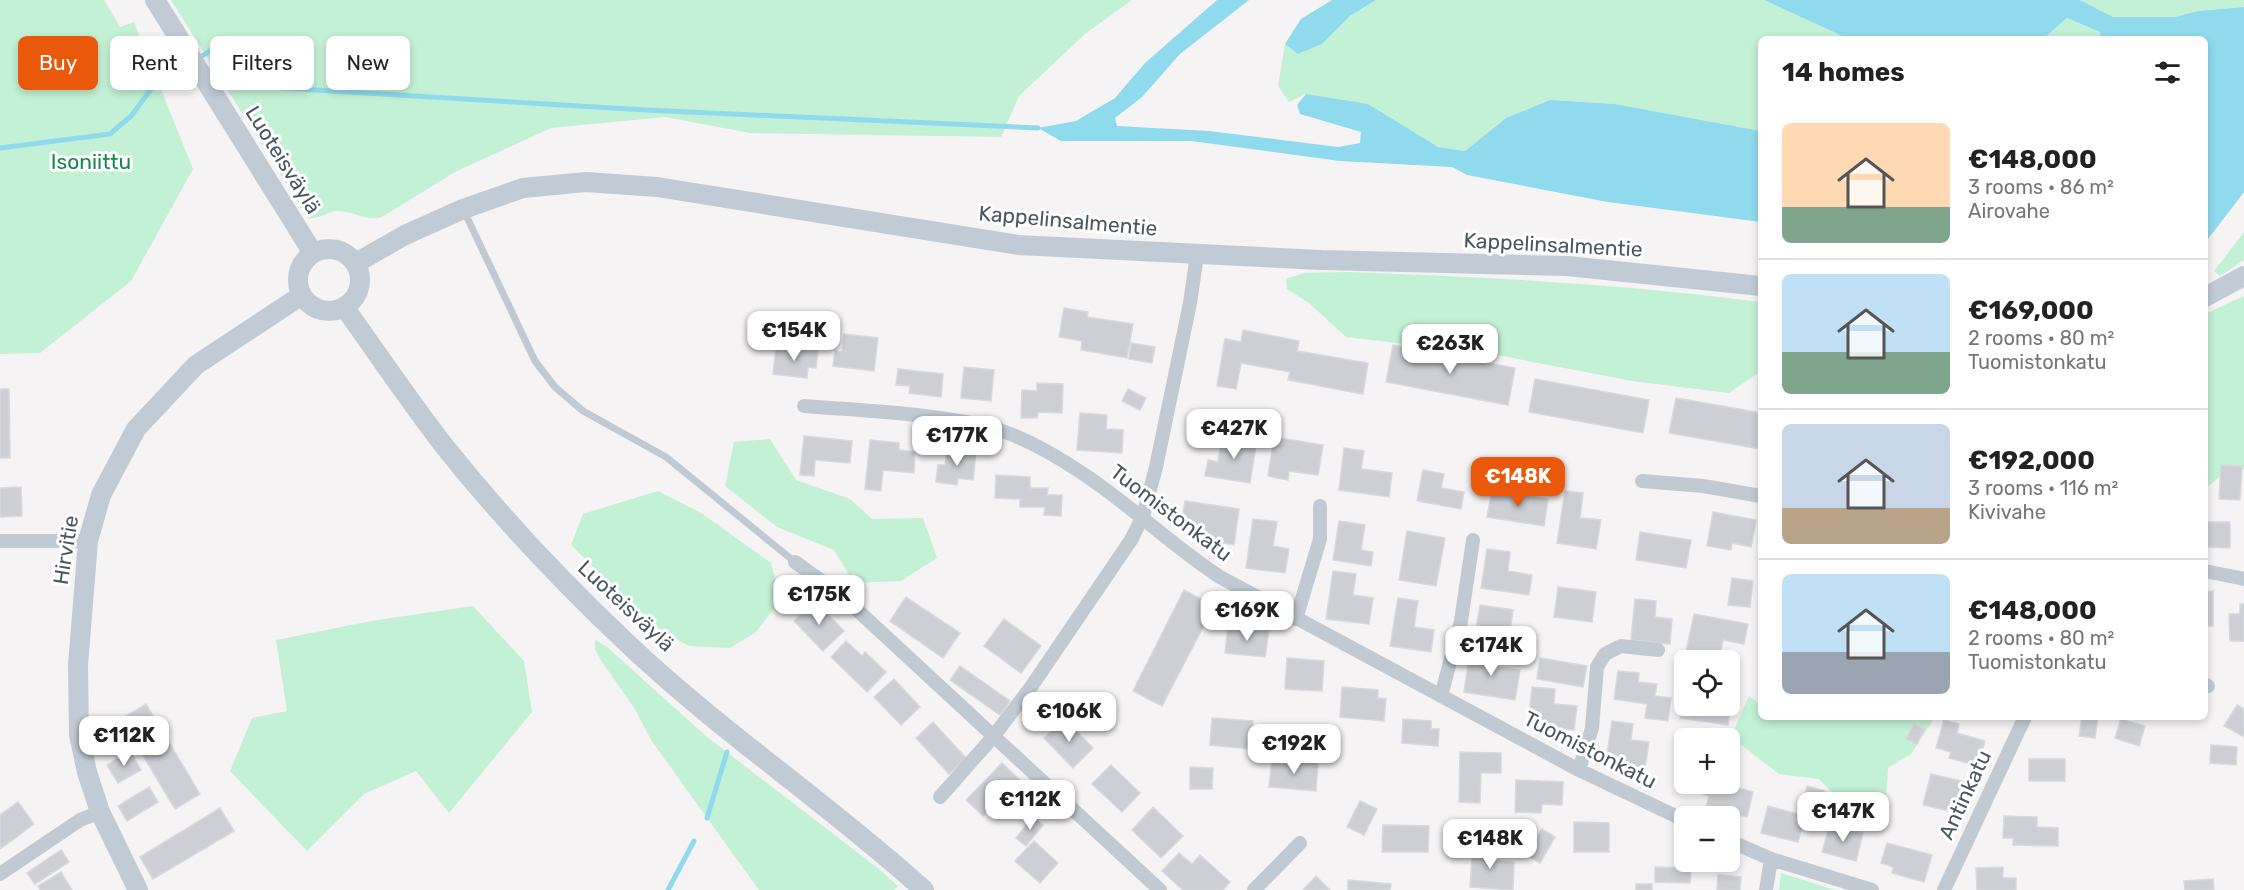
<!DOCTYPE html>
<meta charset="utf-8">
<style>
:root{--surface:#fff;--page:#f2f2f2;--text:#222;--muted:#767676;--line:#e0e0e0;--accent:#ea580c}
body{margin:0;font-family:Rubik,sans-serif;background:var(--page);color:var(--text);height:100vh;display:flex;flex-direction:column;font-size:22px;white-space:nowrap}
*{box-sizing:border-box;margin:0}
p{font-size:20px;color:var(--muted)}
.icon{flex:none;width:33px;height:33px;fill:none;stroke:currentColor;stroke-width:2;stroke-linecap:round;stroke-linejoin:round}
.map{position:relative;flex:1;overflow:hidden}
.side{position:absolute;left:1758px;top:36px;width:450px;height:684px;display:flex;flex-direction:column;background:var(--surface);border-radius:9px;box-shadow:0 3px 9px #0003}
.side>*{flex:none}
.guide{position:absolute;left:18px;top:36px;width:570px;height:54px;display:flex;gap:12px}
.controls{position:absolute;left:1674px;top:650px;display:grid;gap:12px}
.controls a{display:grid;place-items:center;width:66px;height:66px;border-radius:9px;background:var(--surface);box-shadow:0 3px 9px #0003;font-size:30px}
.price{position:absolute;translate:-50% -51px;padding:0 14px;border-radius:12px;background:#fff;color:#222;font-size:20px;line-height:39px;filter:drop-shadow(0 2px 3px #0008)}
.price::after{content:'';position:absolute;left:50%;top:36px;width:18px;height:14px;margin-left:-9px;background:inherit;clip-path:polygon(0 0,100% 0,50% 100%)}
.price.on{background:var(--accent);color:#fff}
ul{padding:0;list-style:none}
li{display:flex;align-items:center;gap:18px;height:150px;padding:0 24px}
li+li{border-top:2px solid var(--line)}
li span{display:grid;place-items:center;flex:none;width:168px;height:120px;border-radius:9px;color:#555}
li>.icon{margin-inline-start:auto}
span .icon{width:72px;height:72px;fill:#fffc;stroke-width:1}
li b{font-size:26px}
h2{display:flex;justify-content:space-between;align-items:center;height:72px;padding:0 24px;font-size:26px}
.pill{padding:0 21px;border-radius:9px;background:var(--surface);box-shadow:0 3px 9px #0003;font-size:21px;line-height:54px}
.pill.on{background:var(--accent);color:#fff}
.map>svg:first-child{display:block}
.green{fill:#c3f1d5}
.water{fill:#90daee}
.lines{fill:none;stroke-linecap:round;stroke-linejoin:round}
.stream{stroke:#90daee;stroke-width:5}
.building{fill:#cdcfd5;stroke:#d7d9de;stroke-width:1.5}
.lane{stroke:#c1cad2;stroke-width:7}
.street{stroke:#c1cad2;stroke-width:14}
.secondary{stroke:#c1cbd6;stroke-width:20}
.labels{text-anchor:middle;stroke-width:6;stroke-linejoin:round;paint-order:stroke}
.street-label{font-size:21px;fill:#4a5661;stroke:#fff}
.park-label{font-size:21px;fill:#17864f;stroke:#fff}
</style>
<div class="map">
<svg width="2244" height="890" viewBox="0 0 2244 890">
<rect width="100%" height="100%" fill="#f5f3f3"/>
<!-- green -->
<path class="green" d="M0,0h104l16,27 14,-5 59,147 -62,112 -91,72 -40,1z
M171,0h961l-47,34 -66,62 -18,41 -251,-4 -85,-16 -114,11 -96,44 -73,45c-17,5 -29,-7 -46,-6 -10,1 -17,9 -28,7z
M1376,0h388l85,39h-88v92l-146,-27 -65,-4 -44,18 -41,33 -26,-4 -133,-53 -17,8 -11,-16 7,-42 13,10 24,-10 28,-28z
M2080,0h164v7l-46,4 -23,6h-62z
M2067,18l33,14 1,7h-58z
M2244,232v28l-24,16 -6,-5z
M1348,272c139,5 276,12 413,30v69l-32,22 -97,-12 -135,-26 -151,-18 -37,-34 -22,-14 -1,-10 18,-6z
M2244,296v174l-14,-2 -25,21v-175z
M770,439l26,41 54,19 22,20 51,-1 14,40 -36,23 -47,2 -20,-33 -57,-23 -52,-41 9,-44z
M658,491l43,22 70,50 10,37 -26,33 -25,15 -41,-2 -35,-19 -83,-82 12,-31z
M473,606l51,55 8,51 -83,101 -33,-42 -52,23 -57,57 -77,-80 22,-53 35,-7 -11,-71 95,-19z
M595,640l12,7 100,90 172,132 19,17 -4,4h-135l-108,-150 -16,-31 -35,-50 -5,-10z
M1749,696l12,9v12h174l-24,37 -23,14 -3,47 -36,-5 -30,-31 -40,-5 -48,-37z
M1781,873l54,17h-56z"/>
<!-- water -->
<path class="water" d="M1217,0h32l-69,54 -38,43 -27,21 2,8 92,5 129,16 22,-4 1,-11 -61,-18 -3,-9 9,-11 62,10 70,43 27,4 41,-33 44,-18 65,4 146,27v91l-153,-20 -141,-27 -15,-8 -112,-6 -149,-20h-130l-23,-13 38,-7 39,-23 30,-35z
M1332,0h44l-26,16 -28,28 -24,10 -13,-10 16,-25z
M1764,0h316l33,17h62l23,-6 46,-4v185l-39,51v-204h-104l-1,-7 -33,-14 -24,21h-194z"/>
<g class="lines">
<!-- stream -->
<path class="stream" d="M0,148l110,-14 21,-18 21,-28 75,-48 24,6 12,23 20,19 363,22 392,18
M707,818l20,-66
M668,890l26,-49"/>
</g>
<!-- building -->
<path class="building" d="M1064,308l24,4 -1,5 46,7 -6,34 -46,-8 1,-9 -23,-4z
M1243,330l56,11 -2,10 71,12 -5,31 -75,-14 2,-8 -49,-9 -5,26 -19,-3 8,-47 16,3z
M844,334l34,4 -4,33 -41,-5 2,-15 7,1z
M1131,343l24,4 -3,16 -23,-4z
M1393,345l122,23 -7,37 -122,-23z
M776,346l42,5 -2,17 -8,-1 -1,11 -34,-4z
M964,367l30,3 -3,31 -30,-3z
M898,369l45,5 -2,23 -32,-4 1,-7 -14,-1z
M1535,379l114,21 -6,33 -114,-21z
M1037,383l26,1 -1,29 -24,-1 -1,6h-16l1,-28 15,1z
M0,389h9l1,69h-10z
M1128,389l18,9 -6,12 -18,-9z
M1676,398l85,15v36l-92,-16z
M1080,413l27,2 -1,14 17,1 -1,23 -45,-3z
M1222,435l35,5 -7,43 -45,-7 3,-16 10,2z
M804,436l48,5 -2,22 -35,-3 -1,16 -14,-1z
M1274,437l49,8 -5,30 -29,-4 -1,9 -20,-4z
M870,440l29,3v7l16,2 -1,21 -31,-3 -2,21 -16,-2z
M1344,448l20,3 -3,18 31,4 -3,24 -50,-7z
M947,449l29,3 -3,28 -15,-2 -1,7 -21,-3 2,-17h7z
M2221,465l21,1 -2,34 -21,-1z
M1423,470l21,4 -3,14 23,4 -3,17 -44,-8z
M996,475l34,2v11h18l-1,7h15l-1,21 -17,-1 1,-8h-25v-8l-25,-1z
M21,487l1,29 -22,1v-29z
M1492,490l56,9 -4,27 -57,-9z
M1565,491l18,2 -3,25 21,2 -5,29 -39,-6z
M1185,501l54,8 -5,36 -31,-5 2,-12 -24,-4z
M2205,509l1,13h24v26l-25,-1z
M1713,512l43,8 -5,27 -19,-4 -1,7 -24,-4z
M1253,519l24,3 -4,24 16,3 -4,24 -39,-5z
M1339,521l26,4 -4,25 12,2 -2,14 -38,-6z
M1407,531l38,7 -9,48 -37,-6z
M1640,532l51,8 -5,28 -50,-8z
M1487,549l23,3 -2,19 24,4 -3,20 -48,-7z
M1333,571l23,3 -3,21 20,3 -4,26 -43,-5z
M1732,578l21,3 -3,26 -22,-2z
M1558,587l38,5 -4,30 -38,-5z
M1184,590l30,16 -52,100 -29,-15z
M2213,591v35h-8v-34z
M906,597l54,36 -17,25 -53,-37z
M1398,598l20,3 -4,26 20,3 -3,22 -41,-6z
M1635,599l21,2 -1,16 17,2 -2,25 -39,-4z
M815,601l29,30 -21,20 -29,-30z
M2240,604h4v37h-14l-1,-27h11z
M1480,605l33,5 -6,42 -34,-5z
M1694,614l54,10 -4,20 -21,-4 -4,20 -34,-4z
M1004,619l37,27 -20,27 -37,-27z
M1228,627l41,4 -4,26 -40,-4z
M846,641l16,15 3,-4 21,20 -19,20 -36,-35z
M1470,652l29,4 -2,11 23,3 -5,30 -51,-8z
M1287,658l37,3 -2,30 -37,-2z
M1540,658l47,8 -4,21 -46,-8z
M960,666l50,35 -10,14 -50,-35z
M1618,671l21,2 -1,9 19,2 -2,12 16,2 -3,23 -23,-3 2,-14 -33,-5z
M894,679l26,28 -19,18 -27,-28z
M1684,685v20l47,-2 -3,22 -48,-7z
M1342,687l36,3v8l8,1 -2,22 -44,-4z
M1532,687l23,2 -1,15 23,2 -3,24 -46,-4z
M146,704l54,90 -25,15 -54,-90z
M2237,705l7,4v28l-20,-11z
M2082,717h16l-3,21 -16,-2z
M1212,718l41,3 -2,28 -41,-4z
M1064,719l29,29 -20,20 -29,-30z
M1403,719l28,2v8h8l-1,17 -36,-3z
M2121,719l24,7 -6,20 -24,-8z
M1944,720l15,4 -2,9 28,8 -7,25 -29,-8 2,-6 -15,-4z
M1612,721l21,3 -2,16 18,2 -4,26 -39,-6z
M933,722l33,36 -17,16 -33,-36z
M1914,724l11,5 -8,15 -11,-5z
M2211,745l26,2 -1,18 -26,-2z
M130,751l11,19 -23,13 -11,-18z
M1460,752l41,1v20h-20l-1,30 -21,-1z
M1272,759l46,4 -2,28 -47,-4z
M2029,759h36v22h-36z
M1002,763l26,25 -18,18 -9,-9 -18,19 -17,-16z
M1111,765l29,28 -18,19 -30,-28z
M1190,767l23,1 -1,21h-22z
M1931,774l35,8 -8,31 -35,-8z
M1516,780l47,2 -1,23 -20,-1 -1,9 -26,-1z
M1700,783h22l31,9 -6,25 -41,-10 3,-11 -11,-3z
M1807,786l18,5 -7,24 -17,-5z
M149,787l9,15 -31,19 -9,-15z
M1360,801l17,8 -13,26 -17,-8z
M18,802l16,22 -34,25v-34z
M1768,806l37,10 -7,26 -37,-9z
M1153,807l30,29 -22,22 -29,-28z
M220,808l14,23 -81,48 -13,-22z
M2004,816l33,1v10l21,1v18l-45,-1v-7h-10z
M1033,817l10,8 -17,21 -10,-8z
M1574,822l35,1v29h-35z
M1830,824l33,9 -7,28 -34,-9z
M1383,825l46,1 -1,26h-46z
M1542,829l13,8 -15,26 -14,-8z
M1034,841l24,22 -18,20 -25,-22z
M1473,843l19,1 -1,16 23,2 -1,28 -43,-3z
M1887,843l45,12 -8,27 -32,-9 1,-6 -12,-4z
M61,850l8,12 -34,22 -8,-11z
M1179,853l13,11 8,-9 30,27 -7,8h-40l-21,-19z
M1655,867l36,1 -1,15 -35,-1z
M2003,867v11h13v12h-39l-1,-22z
M61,872l11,18h-32l-2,-4z
M1718,875l23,2 -1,13h-23z
M1316,876l14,14h-27z
M2213,879l1,11h-29l-1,-9z
M1348,880l43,4 -1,6h-42z
M1636,884h16v6h-16z"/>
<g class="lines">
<!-- lane -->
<path class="lane" d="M464,211l71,150 20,26 28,24 83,46 129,105"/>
<!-- street -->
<path class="street" d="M804,406c61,5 125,7 185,21 32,8 66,28 93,46 49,32 90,73 138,104l359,193 105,50
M1642,481l61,5 58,10
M0,541h88
M795,562l46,33 319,295
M2205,571l39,8
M1296,619l24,-80v-33
M2205,684l3,2
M1441,696l20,-75 12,-81
M1579,770l13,-42 5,-61 8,-13 16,-8 37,4
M940,797l53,-60 38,-50 100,-147 12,-24 13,-49 34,-164 7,-48
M1730,841l41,18 101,31
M0,874l80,-54 20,-8
M1254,890l46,-47
M1766,890l5,-31
M1944,890l81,-173"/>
<!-- secondary -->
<path class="secondary" d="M155,0l158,253
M298 280a31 31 0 1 1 62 0a31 31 0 1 1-62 0Z
M356,263l49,-28 58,-26 60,-21 63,-6 71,5 361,58 303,15 246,6 194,20
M2205,297l39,-21
M344,307c34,47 66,95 101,140 56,70 118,136 183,197 93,88 201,160 296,246
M138,890l-38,-78 -13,-40 -8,-37 -1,-70 10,-124 13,-46 35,-66 60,-64 106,-70"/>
</g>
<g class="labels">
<!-- street labels -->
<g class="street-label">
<text transform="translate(283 160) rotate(58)" y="7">Luoteisväylä</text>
<text transform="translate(1068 221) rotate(5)" y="7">Kappelinsalmentie</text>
<text transform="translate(1553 245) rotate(3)" y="7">Kappelinsalmentie</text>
<text transform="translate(1171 513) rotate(37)" y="7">Tuomistonkatu</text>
<text transform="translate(66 550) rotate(-81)" y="7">Hirvitie</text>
<text transform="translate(626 606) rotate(43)" y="7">Luoteisväylä</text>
<text transform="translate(1590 750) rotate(27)" y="7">Tuomistonkatu</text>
<text transform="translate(1965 795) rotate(-65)" y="7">Antinkatu</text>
</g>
<!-- park labels -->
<g class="park-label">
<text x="91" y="169">Isoniittu</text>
</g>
</g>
</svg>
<div class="controls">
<a><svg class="icon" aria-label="locate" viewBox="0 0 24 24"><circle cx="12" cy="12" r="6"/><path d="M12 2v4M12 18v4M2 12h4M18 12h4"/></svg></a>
<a>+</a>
<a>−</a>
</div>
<b class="price" style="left:794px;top:362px">€154K</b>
<b class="price" style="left:1450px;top:375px">€263K</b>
<b class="price" style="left:1234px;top:460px">€427K</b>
<b class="price" style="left:957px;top:467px">€177K</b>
<b class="price on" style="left:1518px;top:508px">€148K</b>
<b class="price" style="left:819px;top:626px">€175K</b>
<b class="price" style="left:1247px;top:642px">€169K</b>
<b class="price" style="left:1491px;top:677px">€174K</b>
<b class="price" style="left:1069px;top:743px">€106K</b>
<b class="price" style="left:124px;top:767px">€112K</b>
<b class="price" style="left:1294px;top:775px">€192K</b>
<b class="price" style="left:1030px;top:831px">€112K</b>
<b class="price" style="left:1843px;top:843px">€147K</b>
<b class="price" style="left:1490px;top:870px">€148K</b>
<div class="guide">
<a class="pill on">Buy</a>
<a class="pill">Rent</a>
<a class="pill">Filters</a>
<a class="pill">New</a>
</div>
<section class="side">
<h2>14 homes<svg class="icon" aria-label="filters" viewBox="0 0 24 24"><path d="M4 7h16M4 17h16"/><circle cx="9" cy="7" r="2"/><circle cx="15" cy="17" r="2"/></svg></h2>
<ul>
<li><span style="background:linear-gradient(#ffd9b3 70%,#7fa58c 0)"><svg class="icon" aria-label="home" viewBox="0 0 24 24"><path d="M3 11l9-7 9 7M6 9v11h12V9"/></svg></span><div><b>€148,000</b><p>3 rooms · 86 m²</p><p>Airovahe</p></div></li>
<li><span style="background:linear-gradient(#bfe0f5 65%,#7fa58c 0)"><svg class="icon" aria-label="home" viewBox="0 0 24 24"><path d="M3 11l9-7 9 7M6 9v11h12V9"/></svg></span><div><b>€169,000</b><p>2 rooms · 80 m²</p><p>Tuomistonkatu</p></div></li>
<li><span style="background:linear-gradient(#c9d6e8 70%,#b9a48a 0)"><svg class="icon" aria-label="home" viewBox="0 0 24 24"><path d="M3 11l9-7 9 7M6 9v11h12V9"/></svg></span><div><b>€192,000</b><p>3 rooms · 116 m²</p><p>Kivivahe</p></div></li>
<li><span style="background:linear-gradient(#bfe0f5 65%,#9aa5b1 0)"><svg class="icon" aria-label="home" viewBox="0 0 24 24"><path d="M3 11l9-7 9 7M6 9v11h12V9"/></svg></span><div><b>€148,000</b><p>2 rooms · 80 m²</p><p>Tuomistonkatu</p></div></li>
</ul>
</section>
</div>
